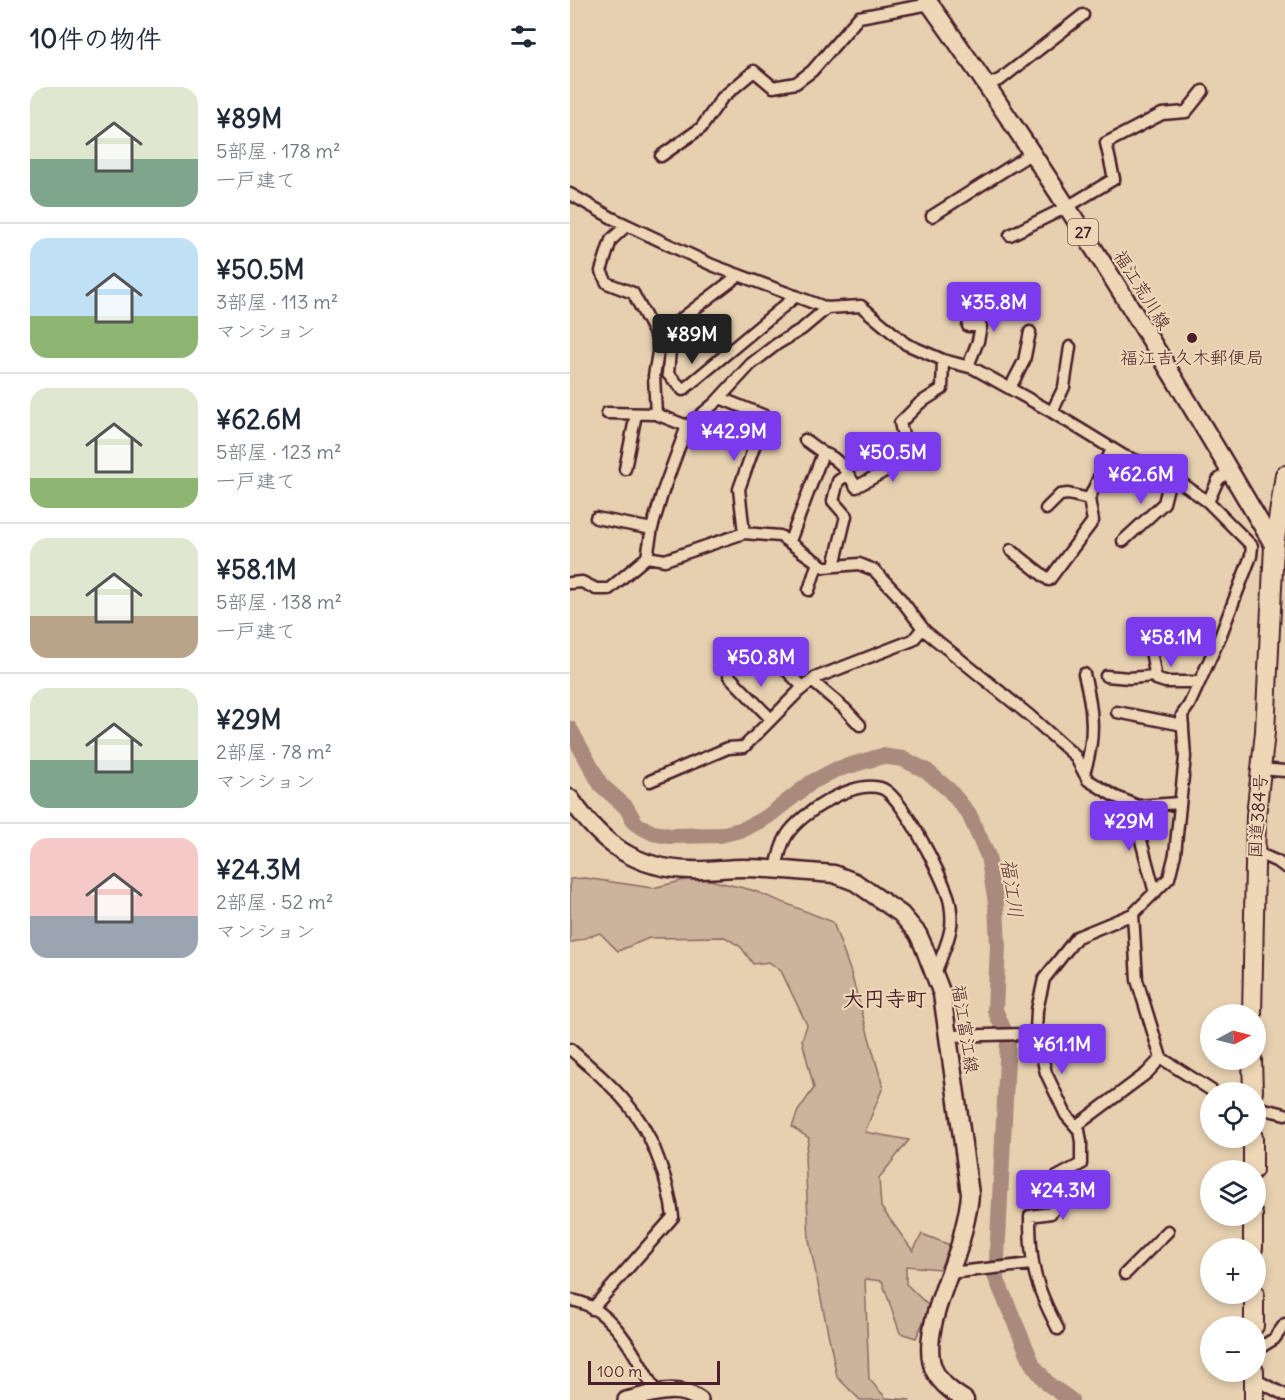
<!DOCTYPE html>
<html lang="ja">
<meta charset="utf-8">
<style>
:root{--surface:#fff;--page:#f2f2f3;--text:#1f2937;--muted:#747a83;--line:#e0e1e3;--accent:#7c3aed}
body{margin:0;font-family:Delius,"Klee One",sans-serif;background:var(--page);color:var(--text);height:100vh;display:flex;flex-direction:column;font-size:22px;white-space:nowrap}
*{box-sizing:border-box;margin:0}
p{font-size:20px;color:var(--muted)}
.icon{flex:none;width:33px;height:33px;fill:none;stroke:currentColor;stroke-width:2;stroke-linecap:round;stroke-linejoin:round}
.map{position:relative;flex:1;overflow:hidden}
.panel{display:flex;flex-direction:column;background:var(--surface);width:570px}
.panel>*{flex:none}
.needle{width:39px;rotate:83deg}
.controls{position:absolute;left:630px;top:1004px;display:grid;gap:12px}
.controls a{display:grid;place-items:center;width:66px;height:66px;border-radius:50%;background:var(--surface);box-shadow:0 3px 9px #0003;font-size:30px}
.scale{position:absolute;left:18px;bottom:15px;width:132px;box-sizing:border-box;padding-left:6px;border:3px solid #4a1f2b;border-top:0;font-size:16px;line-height:21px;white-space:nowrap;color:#4a1f2b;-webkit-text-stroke:4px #edd7b6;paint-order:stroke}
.price{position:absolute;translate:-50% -51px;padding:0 14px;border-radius:6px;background:var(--accent);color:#fff;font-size:20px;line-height:39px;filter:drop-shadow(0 2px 3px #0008)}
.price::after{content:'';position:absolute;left:50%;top:36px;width:18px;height:14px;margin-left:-9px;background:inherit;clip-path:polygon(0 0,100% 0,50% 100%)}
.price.active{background:#222;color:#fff}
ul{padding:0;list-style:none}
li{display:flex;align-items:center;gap:18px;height:150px;padding:0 30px}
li+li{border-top:2px solid var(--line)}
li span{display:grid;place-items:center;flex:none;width:168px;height:120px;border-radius:18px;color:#555}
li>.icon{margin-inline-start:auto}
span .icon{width:72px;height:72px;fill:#fffc;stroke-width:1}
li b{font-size:26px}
h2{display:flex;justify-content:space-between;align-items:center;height:72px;padding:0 30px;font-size:26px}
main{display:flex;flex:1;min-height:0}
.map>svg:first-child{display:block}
.green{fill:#ccb39b;stroke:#8b6963;stroke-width:1.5}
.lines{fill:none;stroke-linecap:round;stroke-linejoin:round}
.river{stroke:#a98a7b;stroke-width:16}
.street-casing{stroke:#4a1f2b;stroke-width:15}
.secondary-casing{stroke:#4a1f2b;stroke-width:20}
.primary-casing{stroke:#4a1f2b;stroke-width:21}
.highway-casing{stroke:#4a1f2b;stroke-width:22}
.street{stroke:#edd7b6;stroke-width:10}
.secondary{stroke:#edd7b6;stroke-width:15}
.primary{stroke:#edd7b6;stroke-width:16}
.highway{stroke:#edd7b6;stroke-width:18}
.poi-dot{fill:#4a1f2b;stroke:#edd7b6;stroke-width:2}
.labels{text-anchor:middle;stroke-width:4.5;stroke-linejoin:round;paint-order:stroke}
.shield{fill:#edd7b6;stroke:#7b5655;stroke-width:1.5}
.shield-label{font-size:16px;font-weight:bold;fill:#4a1f2b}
.street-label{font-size:18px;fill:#4a1f2b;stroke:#edd7b6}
.poi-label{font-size:18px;fill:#4a1f2b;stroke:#edd7b6}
.water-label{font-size:20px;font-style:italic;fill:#623a3f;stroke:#edd7b6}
.quarter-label{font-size:21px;font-weight:bold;fill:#4a1f2b;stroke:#edd7b6}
</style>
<main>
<section class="panel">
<h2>10件の物件<svg class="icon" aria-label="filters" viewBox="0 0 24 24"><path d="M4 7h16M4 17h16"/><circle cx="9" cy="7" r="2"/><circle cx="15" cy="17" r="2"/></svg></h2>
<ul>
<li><span style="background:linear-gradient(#dfe7d0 60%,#7fa58c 0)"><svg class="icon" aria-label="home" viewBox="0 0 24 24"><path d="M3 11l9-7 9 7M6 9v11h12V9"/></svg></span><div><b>¥89M</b><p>5部屋 · 178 m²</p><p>一戸建て</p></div></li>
<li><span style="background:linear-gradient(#bfe0f5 65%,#8fb573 0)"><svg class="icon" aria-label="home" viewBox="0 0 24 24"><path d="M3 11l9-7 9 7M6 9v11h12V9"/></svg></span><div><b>¥50.5M</b><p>3部屋 · 113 m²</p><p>マンション</p></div></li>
<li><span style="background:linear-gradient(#dfe7d0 75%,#8fb573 0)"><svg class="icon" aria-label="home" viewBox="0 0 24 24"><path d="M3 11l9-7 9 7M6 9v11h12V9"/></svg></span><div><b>¥62.6M</b><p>5部屋 · 123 m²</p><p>一戸建て</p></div></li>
<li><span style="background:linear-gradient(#dfe7d0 65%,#b9a48a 0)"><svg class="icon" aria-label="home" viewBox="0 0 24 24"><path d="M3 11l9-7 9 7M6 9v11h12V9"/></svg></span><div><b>¥58.1M</b><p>5部屋 · 138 m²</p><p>一戸建て</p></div></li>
<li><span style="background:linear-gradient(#dfe7d0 60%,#7fa58c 0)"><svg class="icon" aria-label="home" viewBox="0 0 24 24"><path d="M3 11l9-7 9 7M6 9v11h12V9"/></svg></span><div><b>¥29M</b><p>2部屋 · 78 m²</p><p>マンション</p></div></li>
<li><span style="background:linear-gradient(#f6c9c9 65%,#9aa5b1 0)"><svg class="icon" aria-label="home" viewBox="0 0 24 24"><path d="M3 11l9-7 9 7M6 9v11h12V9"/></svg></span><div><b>¥24.3M</b><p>2部屋 · 52 m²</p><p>マンション</p></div></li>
</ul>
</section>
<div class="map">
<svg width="715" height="1400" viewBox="0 0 715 1400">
<rect width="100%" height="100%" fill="#e6d0b0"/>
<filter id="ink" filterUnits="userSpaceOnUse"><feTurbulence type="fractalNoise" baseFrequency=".0167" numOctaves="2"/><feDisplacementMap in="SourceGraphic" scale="12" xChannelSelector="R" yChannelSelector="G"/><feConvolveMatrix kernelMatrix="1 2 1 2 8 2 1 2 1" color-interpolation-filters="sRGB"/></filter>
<g filter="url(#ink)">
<!-- green -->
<path class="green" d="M127,877l55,13 81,32 17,48 33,117 -18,45 44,8 -30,38 2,29 32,44 9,-17 28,11 -10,24 -34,-3v18l24,23 -14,31 -16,-5 -18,-52 -17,-2 4,100 17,19 25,2h-51l-23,-23 -28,-137 -4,-83 4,-19 -17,-11 6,-16 16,-23 -12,-48 5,-15 -26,-54 -12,-9 -16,2 -12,-17 -16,-10 -76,1 -31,13 -18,-18 -30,10v-64l15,-1 68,10z"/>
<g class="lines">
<!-- river -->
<path class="river" d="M0,729l31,56 25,22 10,17 17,9 17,3 50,-1 24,-6 23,-12 45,-35 23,-12 47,-14 21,3 24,12 22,19 20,24 19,42 8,47 2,44 -3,63 13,30 -12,238 37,87 15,19 23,16"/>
<defs>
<path id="street" d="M416,86l15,-7 82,-64
M91,156l40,-28 21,-30 32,-27 19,16 23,-4 16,-12 47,-54 71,-13
M0,194l42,24 100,47 115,43 34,-2 45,38 37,16 30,8 79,44 72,44 41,15 43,31 44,44 -1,10 -31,81 -31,68 -7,10 3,42 -10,97 -6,24 -36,36 -56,23 -33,42 -7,31 -1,21 -9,3 -80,2
M362,216l100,-63
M440,235l57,-28 47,-28 -8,-36 56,-29 24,-2 17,-21
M169,275l-67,51 -4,48 15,16 113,-94
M398,326h13l-3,15 -10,25
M440,388l14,-27 6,-29
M150,398l45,18 -26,73 5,44
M482,412l12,-25 6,-40
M37,413l49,1
M117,426l28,-23 36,-39 26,-20 25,-15 25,-21
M235,440l18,13
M55,469l11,-55
M638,502l10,-22 12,-10
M476,509l14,-14 8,-1 21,5
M26,518l56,11
M220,541l33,-88c16,5 25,20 33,34l51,-28 1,-4 -8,-32 20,-20 22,-14 1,-29
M553,541l41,-38 7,-28
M441,550l38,30 44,-59 -4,-22 23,-50
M77,557l18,3 79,-27 36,3 44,31 35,-3 15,6 22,23 29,38 105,85 45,40 13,24 26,16 24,10 41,-3
M264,566l12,-50 -13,-15 5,-20 10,-7
M0,583l12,-1 14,7h13l38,-32 5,-29 11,-37 24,-65 -31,-12 -2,-38 5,-30 -3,-10 -23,-43 -26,-10 -6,-12 10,-31 16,-15
M239,590l9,-28
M580,645l6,34 9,3h34
M194,648l39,39
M514,674c9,35 12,64 0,99
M159,676l42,43
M536,676l23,2 26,-2
M242,681l33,28 15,16
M547,712l66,13
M691,769l24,2
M80,781l78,-33 16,-1 55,-56 16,-13 98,-38 10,-12
M561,803l24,90
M685,852l23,10 7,5
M206,870c2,-12 5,-25 11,-35 15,-23 66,-55 94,-47 20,5 62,90 68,111 2,7 3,20 2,27 -2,16 -11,33 -16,48
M563,914l4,66 24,78 53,34
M466,1031l10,42 20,42 13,15 2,12v22l-26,14 1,29 -5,6 -21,3c0,50 5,69 28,113
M0,1049c23,20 47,40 65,65 20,27 34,70 38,103l-81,92
M686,1107l29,7
M506,1126l71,-53 14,-15
M379,1273l82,-9
M555,1274l43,-43
M0,1300c43,5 68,60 86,93
M686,1350l18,-11 11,-15
M684,1379l31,16"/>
<path id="secondary" d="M56,1400c25,-6 52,-16 74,0"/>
<path id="primary" d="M357,0c125,175 238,360 347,546
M0,798c31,45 65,71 121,72 17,1 34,-2 51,-2 30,0 61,4 92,6l21,8 46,32 17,20 5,11 19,49 28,200c-1,17 -6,33 -10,50 -10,33 -42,95 -25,128 7,13 19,21 30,28"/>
<path id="highway" d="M682,1014l4,-198 9,-84 9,-186 11,-71
M682,1059l1,33
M683,1137v33
M683,1215v33
M684,1293v33
M684,1400v-29"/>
</defs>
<!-- street casing -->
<use href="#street" class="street-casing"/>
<!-- secondary casing -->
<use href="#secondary" class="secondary-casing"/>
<!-- primary casing -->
<use href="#primary" class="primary-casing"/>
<!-- highway casing -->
<use href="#highway" class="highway-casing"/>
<!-- street -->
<use href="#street" class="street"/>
<!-- secondary -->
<use href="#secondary" class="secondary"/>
<!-- primary -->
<use href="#primary" class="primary"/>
<!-- highway -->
<use href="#highway" class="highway"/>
</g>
</g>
<!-- markers -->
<circle class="poi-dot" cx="622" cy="338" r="6"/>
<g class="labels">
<!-- shield labels -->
<rect class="shield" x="498" y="219" width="30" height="26" rx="4.5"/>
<g class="shield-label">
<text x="513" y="238">27</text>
</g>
<!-- street labels -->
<g class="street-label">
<text transform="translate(572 290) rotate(58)" y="6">福江荒川線</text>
<text transform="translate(688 816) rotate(-86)" y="6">国道384号</text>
<text transform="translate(395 1029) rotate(81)" y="6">福江富江線</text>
</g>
<!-- poi labels -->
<g class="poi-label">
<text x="622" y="364">福江吉久木郵便局</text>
</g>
<!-- water labels -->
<g class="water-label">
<text transform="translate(442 888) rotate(82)" y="7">福江川</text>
</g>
<!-- quarter labels -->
<g class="quarter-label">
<text x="315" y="1006">大円寺町</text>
</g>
</g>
</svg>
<div class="controls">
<a><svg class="needle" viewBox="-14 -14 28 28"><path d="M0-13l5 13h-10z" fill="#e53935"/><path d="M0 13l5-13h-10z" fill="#747a83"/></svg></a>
<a><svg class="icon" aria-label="locate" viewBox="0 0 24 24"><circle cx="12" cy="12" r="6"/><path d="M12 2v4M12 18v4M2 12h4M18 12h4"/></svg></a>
<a><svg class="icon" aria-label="layers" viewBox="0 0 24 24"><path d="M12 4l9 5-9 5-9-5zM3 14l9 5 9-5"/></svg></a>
<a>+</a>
<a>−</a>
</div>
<div class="scale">100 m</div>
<b class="price" style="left:424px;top:333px">¥35.8M</b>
<b class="price active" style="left:122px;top:365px">¥89M</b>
<b class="price" style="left:164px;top:462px">¥42.9M</b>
<b class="price" style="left:323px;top:483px">¥50.5M</b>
<b class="price" style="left:571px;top:505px">¥62.6M</b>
<b class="price" style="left:601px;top:668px">¥58.1M</b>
<b class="price" style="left:191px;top:688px">¥50.8M</b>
<b class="price" style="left:559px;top:852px">¥29M</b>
<b class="price" style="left:492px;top:1075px">¥61.1M</b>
<b class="price" style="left:493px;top:1221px">¥24.3M</b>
</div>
</main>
